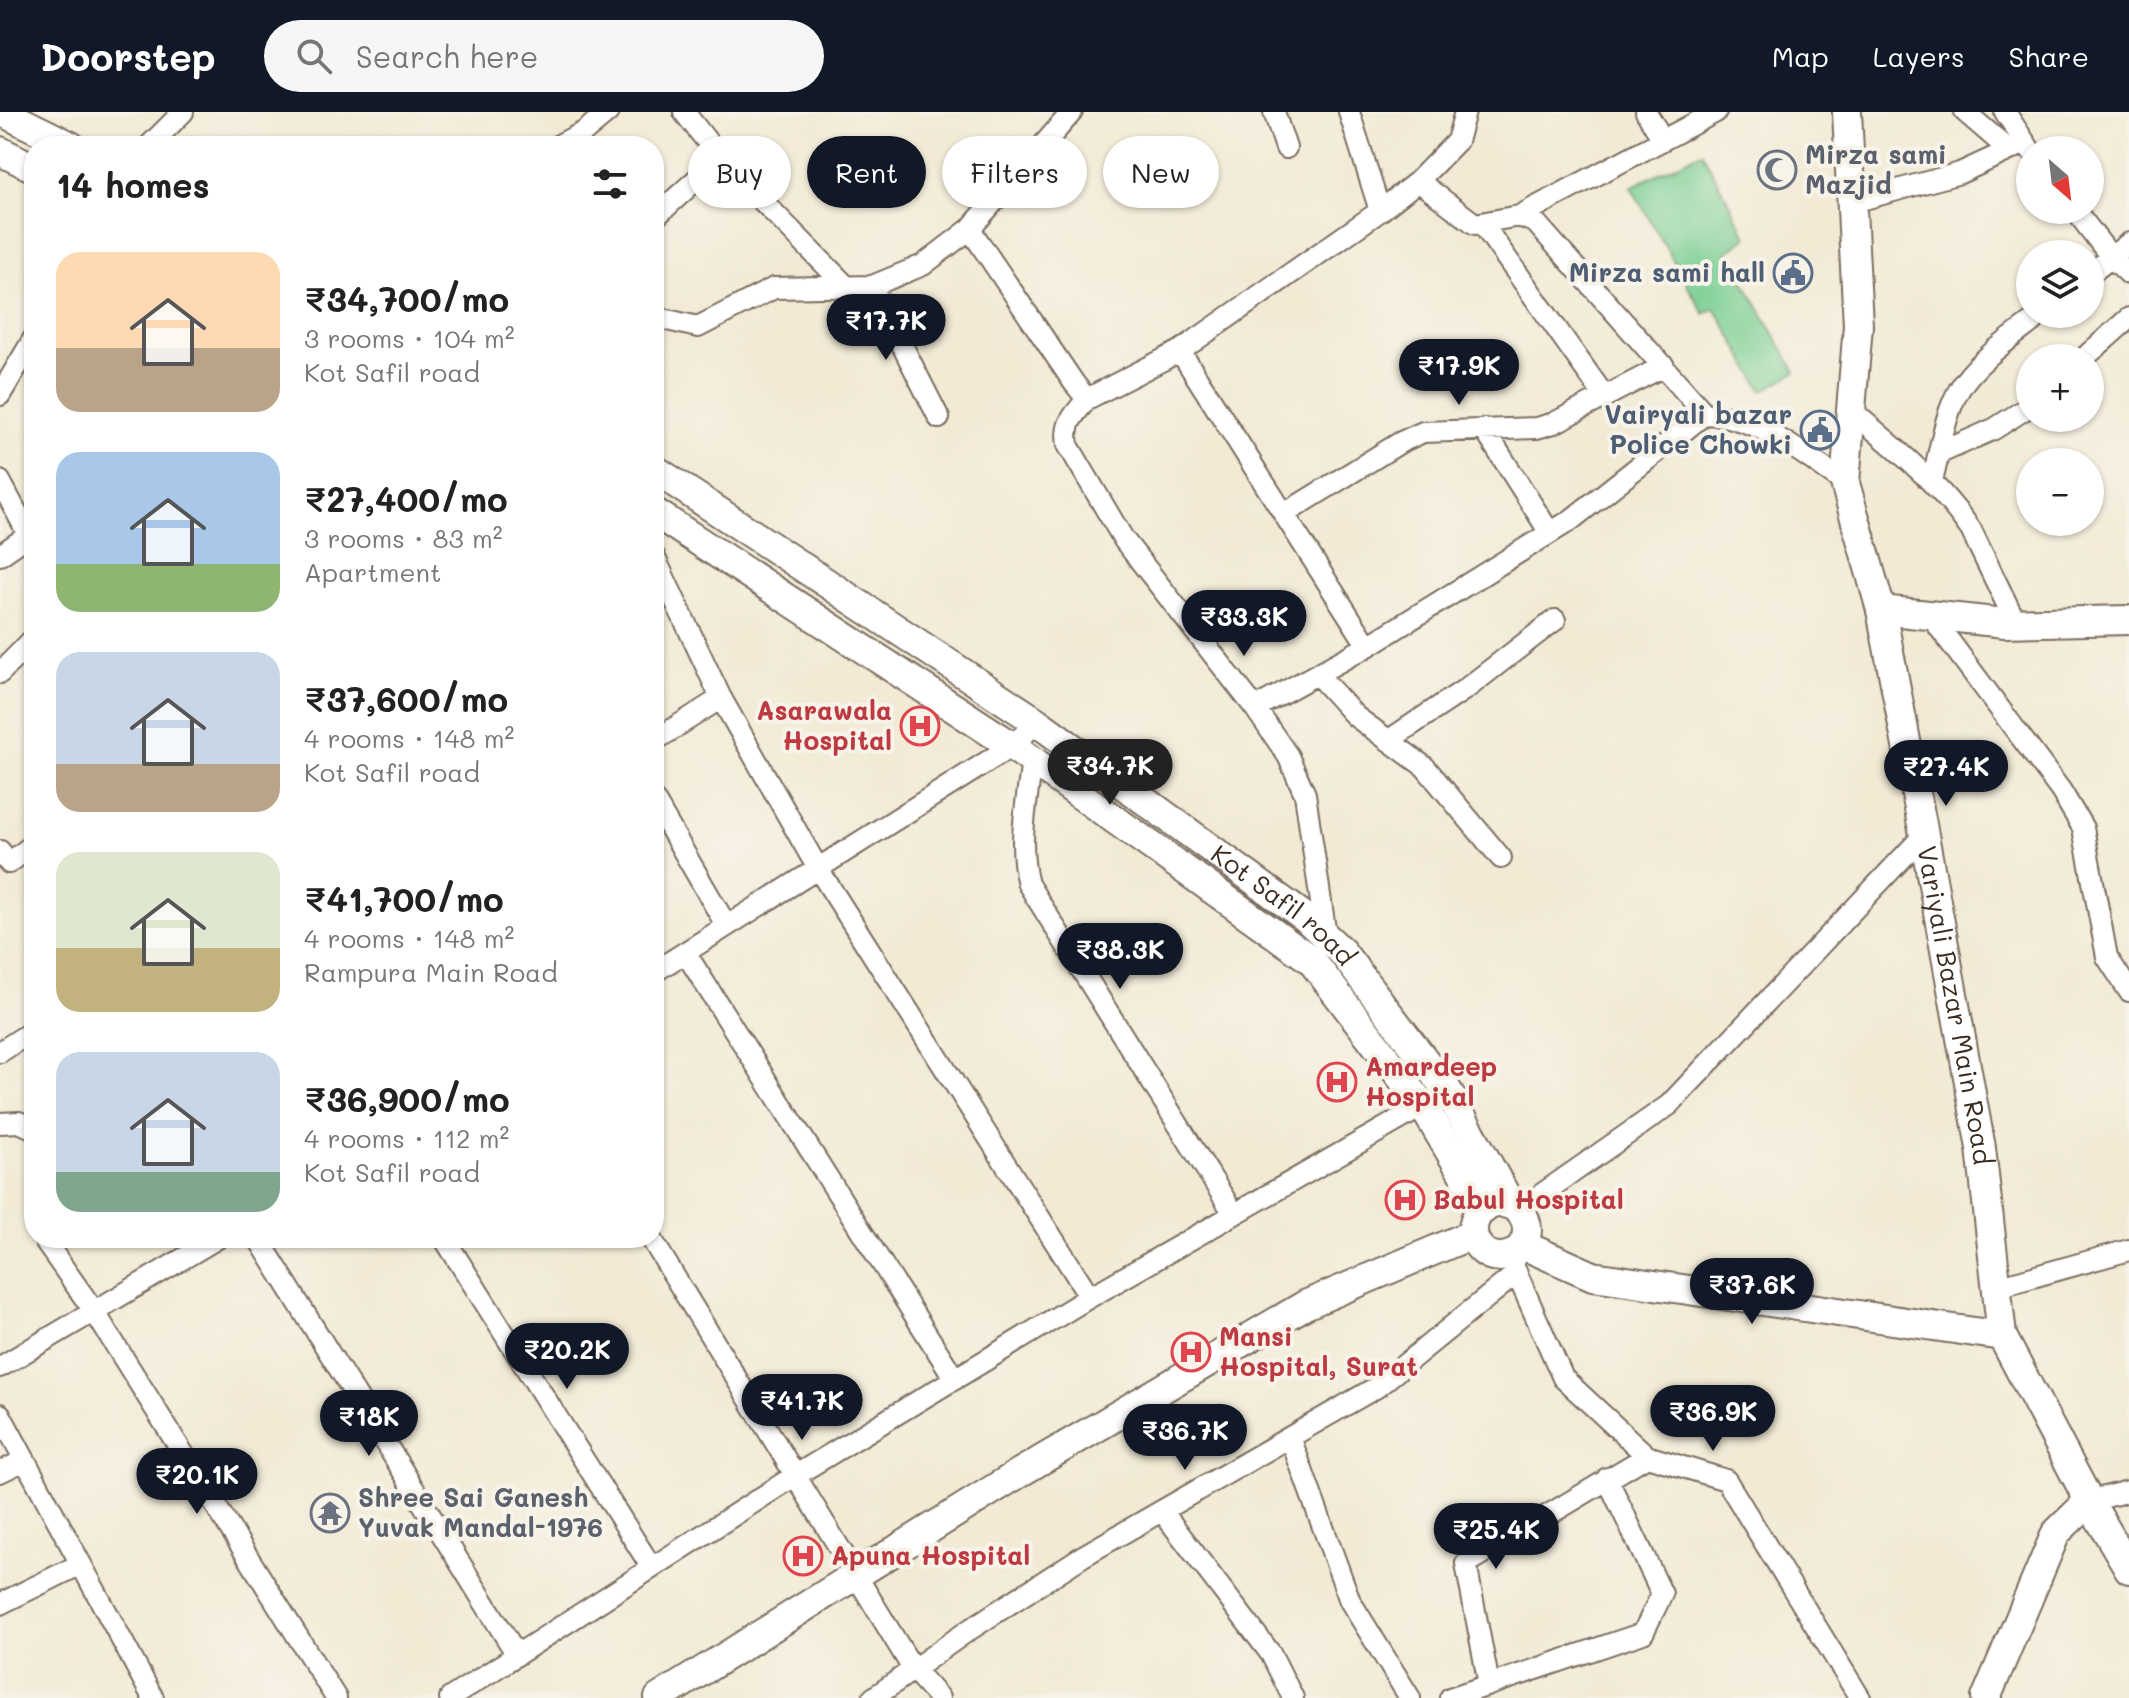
<!DOCTYPE html>
<meta charset="utf-8">
<style>
:root{--surface:#fff;--page:#f6f6f6;--text:#222;--muted:#767676;--accent:#111827}
body{margin:0;font-family:Mali,sans-serif;background:var(--page);color:var(--text);height:100vh;display:flex;flex-direction:column;font-size:30px;white-space:nowrap}
*{box-sizing:border-box;margin:0}
p{font-size:26px;color:var(--muted)}
.icon{flex:none;width:44px;height:44px;fill:none;stroke:currentColor;stroke-width:2;stroke-linecap:round;stroke-linejoin:round}
.map{position:relative;flex:1;overflow:hidden}
.drawer{position:absolute;left:24px;top:24px;width:640px;height:1112px;display:flex;flex-direction:column;background:var(--surface);border-radius:32px;box-shadow:0 2px 6px #0004}
.drawer>*{flex:none}
.top-card{position:absolute;left:688px;top:24px;width:760px;height:72px;display:flex;gap:16px}
.needle{width:52px;rotate:152deg}
.fabs{position:absolute;left:2016px;top:24px;display:grid;gap:16px}
.fabs a{display:grid;place-items:center;width:88px;height:88px;border-radius:50%;background:var(--surface);box-shadow:0 2px 6px #0004;font-size:40px}
.price{position:absolute;translate:-50% -68px;padding:0 18px;border-radius:28px;background:var(--accent);color:#fff;font-size:26px;line-height:52px;filter:drop-shadow(0 2px 4px #0008)}
.price::after{content:'';position:absolute;left:50%;top:48px;width:24px;height:18px;margin-left:-12px;background:inherit;clip-path:polygon(0 0,100% 0,50% 100%)}
.price.selected{background:#222;color:#fff}
ul{padding:0;list-style:none}
li{display:flex;align-items:center;gap:24px;height:200px;padding:0 32px}
li span{display:grid;place-items:center;flex:none;width:224px;height:160px;border-radius:24px;color:#555}
li>.icon{margin-inline-start:auto}
span .icon{width:96px;height:96px;fill:#fffc;stroke-width:1}
li b{font-size:34px}
h2{display:flex;justify-content:space-between;align-items:center;height:96px;padding:0 32px;font-size:34px}
.chip{padding:0 28px;border-radius:36px;background:var(--surface);box-shadow:0 2px 6px #0004;font-size:28px;line-height:72px}
.chip.selected{background:var(--accent);color:#fff}
header{display:flex;align-items:center;gap:48px;box-sizing:border-box;height:112px;padding:0 40px;background:var(--accent);color:#fff}
header strong{font-size:38px}
nav{display:flex;gap:44px;margin-inline-start:auto;font-size:28px}
.search{width:560px;height:72px;background:var(--page);display:flex;align-items:center;gap:20px;box-sizing:border-box;padding:0 28px;border-radius:44px;color:var(--muted);font-size:30px}
.map>svg:first-child{display:block}
.green{fill:#76cd92;stroke:#587c58;stroke-width:2}
.lines{fill:none;stroke-linecap:round;stroke-linejoin:round}
.street-casing{stroke:#7b6d5e;stroke-width:24}
.secondary-casing{stroke:#7b6d5e;stroke-width:32}
.street{stroke:#fff;stroke-width:20}
.secondary{stroke:#fff;stroke-width:28}
.labels{text-anchor:middle;stroke-width:8;stroke-linejoin:round;paint-order:stroke}
.worship-label{font-size:26px;font-weight:bold;fill:#5b616d;stroke:#f7f3e8;text-anchor:start}
.service-label{font-size:26px;font-weight:bold;fill:#4e5e75;stroke:#f7f3e8;text-anchor:end}
.health-label{font-size:26px;font-weight:bold;fill:#be3a42;stroke:#f7f3e8;text-anchor:start}
.street-label{font-size:26px;fill:#3b2a1e;stroke:#f7f3e8}
</style>
<header>
<strong>Doorstep</strong>
<div class="search"><svg class="icon" aria-label="search" viewBox="0 0 24 24"><circle cx="10" cy="10" r="6"/><path d="M15 15l6 6"/></svg>Search here</div>
<nav><a>Map</a><a>Layers</a><a>Share</a></nav>
</header>
<div class="map">
<svg width="2129" height="1586" viewBox="0 0 2129 1586">
<rect width="100%" height="100%" fill="#f7f3e8"/>
<filter id="ink" filterUnits="userSpaceOnUse"><feTurbulence type="fractalNoise" baseFrequency=".0125" numOctaves="2"/><feDisplacementMap in="SourceGraphic" scale="16" xChannelSelector="R" yChannelSelector="G"/><feConvolveMatrix kernelMatrix="1 2 1 2 8 2 1 2 1" color-interpolation-filters="sRGB"/></filter>
<filter id="wash" filterUnits="userSpaceOnUse"><feTurbulence type="fractalNoise" baseFrequency=".006" numOctaves="4" result="noise"/><feDisplacementMap in="SourceGraphic" scale="32" xChannelSelector="R" yChannelSelector="G"/><feGaussianBlur stdDeviation="1.8" result="paint"/><feColorMatrix in="noise" values="0 0 0 0 0 0 0 0 0 0 0 0 0 0 0 0 0 1.4 0 .05"/><feComposite in="paint" operator="in"/></filter>
<g filter="url(#wash)">
<rect width="100%" height="100%" fill="#f2ead5"/>
<!-- green -->
<path class="green" d="M1702,40l45,85 -20,15 69,120 -33,19 -48,-83 -11,6 -73,-127z"/>
</g>
<g filter="url(#ink)">
<g class="lines">
<defs>
<path id="street" d="M684,0l36,46 127,129
M1274,0l12,36
M1349,0l31,99
M1646,0l17,28
M1965,0l44,38
M2005,0l25,38
M149,34l34,-34
M557,34l27,-14 24,-20
M1418,69l57,43 44,-8 17,7 169,191
M1853,90l107,-29 65,-30
M2075,98l36,47 18,17
M1519,104l197,-104
M654,106l66,-60
M1483,113l122,172
M970,117l102,-117
M2090,162l39,-31
M872,174l67,132
M654,205l44,10 76,-39 98,-2 51,-21 47,-36 104,154 13,16 93,-48 200,-140 38,-30 39,-40 8,-29
M1180,239l188,295
M2084,246l45,-40
M0,283l34,-57
M1087,287c-13,17 -23,23 -19,46l56,95 131,168 33,48 17,38 21,142
M1852,299c43,37 87,72 119,119l45,93
M1484,317l66,104
M1940,341l54,-24 36,-23
M0,369l34,64
M1932,369c8,-29 12,-65 27,-91 16,-29 57,-55 83,-76
M1284,402l117,-72 22,-10 114,-4 17,-5 110,-57
M0,443l29,-20
M654,444l67,142 96,169 273,430
M1930,503l131,176 22,37 24,129 22,34
M0,561l34,-35
M1317,562l38,42 70,51 76,91
M1255,596l113,-62 203,-126 134,-106c54,2 98,41 140,69
M1389,628l78,-52 88,-68
M654,629l67,-43
M1032,648c-5,42 -15,83 -4,124l206,330
M654,688l72,125
M0,739l9,12 25,-19
M685,840l270,427
M654,860l358,-226 25,-24
M0,940l34,-22
M0,1011l19,-1 15,7
M1519,1098l150,-105 255,-270
M45,1126l1,5 48,68 242,387
M258,1126l259,417
M444,1126l208,330
M651,1126l262,431 26,29
M1509,1144l54,122 84,78 79,24 134,218
M1997,1175l132,-37
M0,1255l218,-129
M0,1302l153,284
M1290,1325l60,164 60,97
M0,1360l25,-12
M2089,1389l40,-10
M1162,1399l109,143 22,44
M0,1492l81,-40
M1489,1573l154,-52 19,-39 -55,-116
M450,1586l346,-223 294,-178 333,-191
M873,1586l93,-66 117,-76 294,-169 140,-114
M1450,1586l39,-13 -23,-121 181,-108"/>
<g id="secondary">
<path d="M2,0l69,34"/>
<path id="s1" d="M1847,0l11,213 -13,158 36,127 43,225 57,313 21,188 87,165 40,68"/>
<path d="M0,39l34,17"/>
<path id="s2" d="M654,357l383,253 269,196 36,34 105,138 64,115"/>
<path d="M654,400l358,234 299,214 112,146 61,103"/>
<path d="M1881,498l124,13 124,-3"/>
<circle cx="1500" cy="1118" r="27"/>
<path d="M1523,1133l70,31 409,60"/>
<path d="M659,1586l362,-226 284,-167 168,-71"/>
<path d="M1986,1586l70,-165 33,-32"/>
</g>
</defs>
<!-- street casing -->
<use href="#street" class="street-casing"/>
<!-- secondary casing -->
<use href="#secondary" class="secondary-casing"/>
<!-- street -->
<use href="#street" class="street"/>
<!-- secondary -->
<use href="#secondary" class="secondary"/>
</g>
</g>
<!-- icons -->
<defs>
<symbol id="mosque-ring" viewBox="-11 -11 22 22"><circle r="9.5" fill="#f7f3e8" stroke="#6b7280" stroke-width="1.5"/><path d="M3.5-4.9A6 6 0 1 0 3.5 4.9A5 5 0 1 1 3.5-4.9Z" fill="#6b7280"/></symbol>
<symbol id="civic-ring" viewBox="-11 -11 22 22"><circle r="9.5" fill="#f7f3e8" stroke="#5c6f8a" stroke-width="1.5"/><path d="M-.6-6.5H3V-4.5H.6V-3L4-1V1h2V6H-6V1h2V-1L-.6-3ZM-1.2 2.5V6h2.4V2.5Z" fill="#5c6f8a"/></symbol>
<symbol id="hospital-ring" viewBox="-11 -11 22 22"><circle r="9.5" fill="#f7f3e8" stroke="#e0444e" stroke-width="1.5"/><path d="M-5-5h3v3.5h4V-5h3V5h-3V1.5h-4V5h-3Z" fill="#e0444e"/></symbol>
<symbol id="temple-ring" viewBox="-11 -11 22 22"><circle r="9.5" fill="#f7f3e8" stroke="#6b7280" stroke-width="1.5"/><path d="M0-6L5-2H3V0L6.5 2.5H4V6H1.5V3h-3V6H-4V2.5H-6.5L-3 0V-2H-5Z" fill="#6b7280"/></symbol>
</defs>
<g fill-rule="evenodd">
<use href="#mosque-ring" x="1755" y="36" width="44" height="44"/>
<use href="#civic-ring" x="1771" y="139" width="44" height="44"/>
<use href="#civic-ring" x="1798" y="296" width="44" height="44"/>
<use href="#hospital-ring" x="898" y="592" width="44" height="44"/>
<use href="#hospital-ring" x="1315" y="948" width="44" height="44"/>
<use href="#hospital-ring" x="1383" y="1066" width="44" height="44"/>
<use href="#hospital-ring" x="1169" y="1218" width="44" height="44"/>
<use href="#temple-ring" x="308" y="1379" width="44" height="44"/>
<use href="#hospital-ring" x="781" y="1422" width="44" height="44"/>
</g>
<g class="labels">
<!-- worship labels -->
<g class="worship-label">
<text x="1805" y="52">Mirza sami<tspan x="1805" dy="30">Mazjid</tspan></text>
<text x="358" y="1395">Shree Sai Ganesh<tspan x="358" dy="30">Yuvak Mandal-1976</tspan></text>
</g>
<!-- service labels -->
<g class="service-label">
<text x="1765" y="170">Mirza sami hall</text>
<text x="1792" y="312">Vairyali bazar<tspan x="1792" dy="30">Police Chowki</tspan></text>
</g>
<!-- health labels -->
<g class="health-label">
<text x="892" y="608" text-anchor="end">Asarawala<tspan x="892" dy="30">Hospital</tspan></text>
<text x="1365" y="964">Amardeep<tspan x="1365" dy="30">Hospital</tspan></text>
<text x="1433" y="1097">Babul Hospital</text>
<text x="1219" y="1234">Mansi<tspan x="1219" dy="30">Hospital, Surat</tspan></text>
<text x="831" y="1453">Apuna Hospital</text>
</g>
<!-- street labels -->
<g class="street-label">
<text dy="9" stroke="none"><textPath href="#s2" startOffset="766">Kot Safil road</textPath></text>
<text dy="9" stroke="none"><textPath href="#s1" startOffset="906">Variyali Bazar Main Road</textPath></text>
</g>
</g>
</svg>
<div class="fabs">
<a><svg class="needle" viewBox="-14 -14 28 28"><path d="M0-13l5 13h-10z" fill="#e53935"/><path d="M0 13l5-13h-10z" fill="#767676"/></svg></a>
<a><svg class="icon" aria-label="layers" viewBox="0 0 24 24"><path d="M12 4l9 5-9 5-9-5zM3 14l9 5 9-5"/></svg></a>
<a>+</a>
<a>−</a>
</div>
<b class="price" style="left:886px;top:250px">₹17.7K</b>
<b class="price" style="left:1459px;top:295px">₹17.9K</b>
<b class="price" style="left:1244px;top:546px">₹33.3K</b>
<b class="price selected" style="left:1110px;top:695px">₹34.7K</b>
<b class="price" style="left:1946px;top:696px">₹27.4K</b>
<b class="price" style="left:1120px;top:879px">₹38.3K</b>
<b class="price" style="left:1752px;top:1214px">₹37.6K</b>
<b class="price" style="left:567px;top:1279px">₹20.2K</b>
<b class="price" style="left:802px;top:1330px">₹41.7K</b>
<b class="price" style="left:1713px;top:1341px">₹36.9K</b>
<b class="price" style="left:369px;top:1346px">₹18K</b>
<b class="price" style="left:1185px;top:1360px">₹36.7K</b>
<b class="price" style="left:197px;top:1404px">₹20.1K</b>
<b class="price" style="left:1496px;top:1459px">₹25.4K</b>
<div class="top-card">
<a class="chip">Buy</a>
<a class="chip selected">Rent</a>
<a class="chip">Filters</a>
<a class="chip">New</a>
</div>
<section class="drawer">
<h2>14 homes<svg class="icon" aria-label="filters" viewBox="0 0 24 24"><path d="M4 7h16M4 17h16"/><circle cx="9" cy="7" r="2"/><circle cx="15" cy="17" r="2"/></svg></h2>
<ul>
<li><span style="background:linear-gradient(#ffd9b3 60%,#b9a48a 0)"><svg class="icon" aria-label="home" viewBox="0 0 24 24"><path d="M3 11l9-7 9 7M6 9v11h12V9"/></svg></span><div><b>₹34,700/mo</b><p>3 rooms · 104 m²</p><p>Kot Safil road</p></div></li>
<li><span style="background:linear-gradient(#a9c7e8 70%,#8fb573 0)"><svg class="icon" aria-label="home" viewBox="0 0 24 24"><path d="M3 11l9-7 9 7M6 9v11h12V9"/></svg></span><div><b>₹27,400/mo</b><p>3 rooms · 83 m²</p><p>Apartment</p></div></li>
<li><span style="background:linear-gradient(#c9d6e8 70%,#b9a48a 0)"><svg class="icon" aria-label="home" viewBox="0 0 24 24"><path d="M3 11l9-7 9 7M6 9v11h12V9"/></svg></span><div><b>₹37,600/mo</b><p>4 rooms · 148 m²</p><p>Kot Safil road</p></div></li>
<li><span style="background:linear-gradient(#dfe7d0 60%,#c2b280 0)"><svg class="icon" aria-label="home" viewBox="0 0 24 24"><path d="M3 11l9-7 9 7M6 9v11h12V9"/></svg></span><div><b>₹41,700/mo</b><p>4 rooms · 148 m²</p><p>Rampura Main Road</p></div></li>
<li><span style="background:linear-gradient(#c9d6e8 75%,#7fa58c 0)"><svg class="icon" aria-label="home" viewBox="0 0 24 24"><path d="M3 11l9-7 9 7M6 9v11h12V9"/></svg></span><div><b>₹36,900/mo</b><p>4 rooms · 112 m²</p><p>Kot Safil road</p></div></li>
</ul>
</section>
</div>
